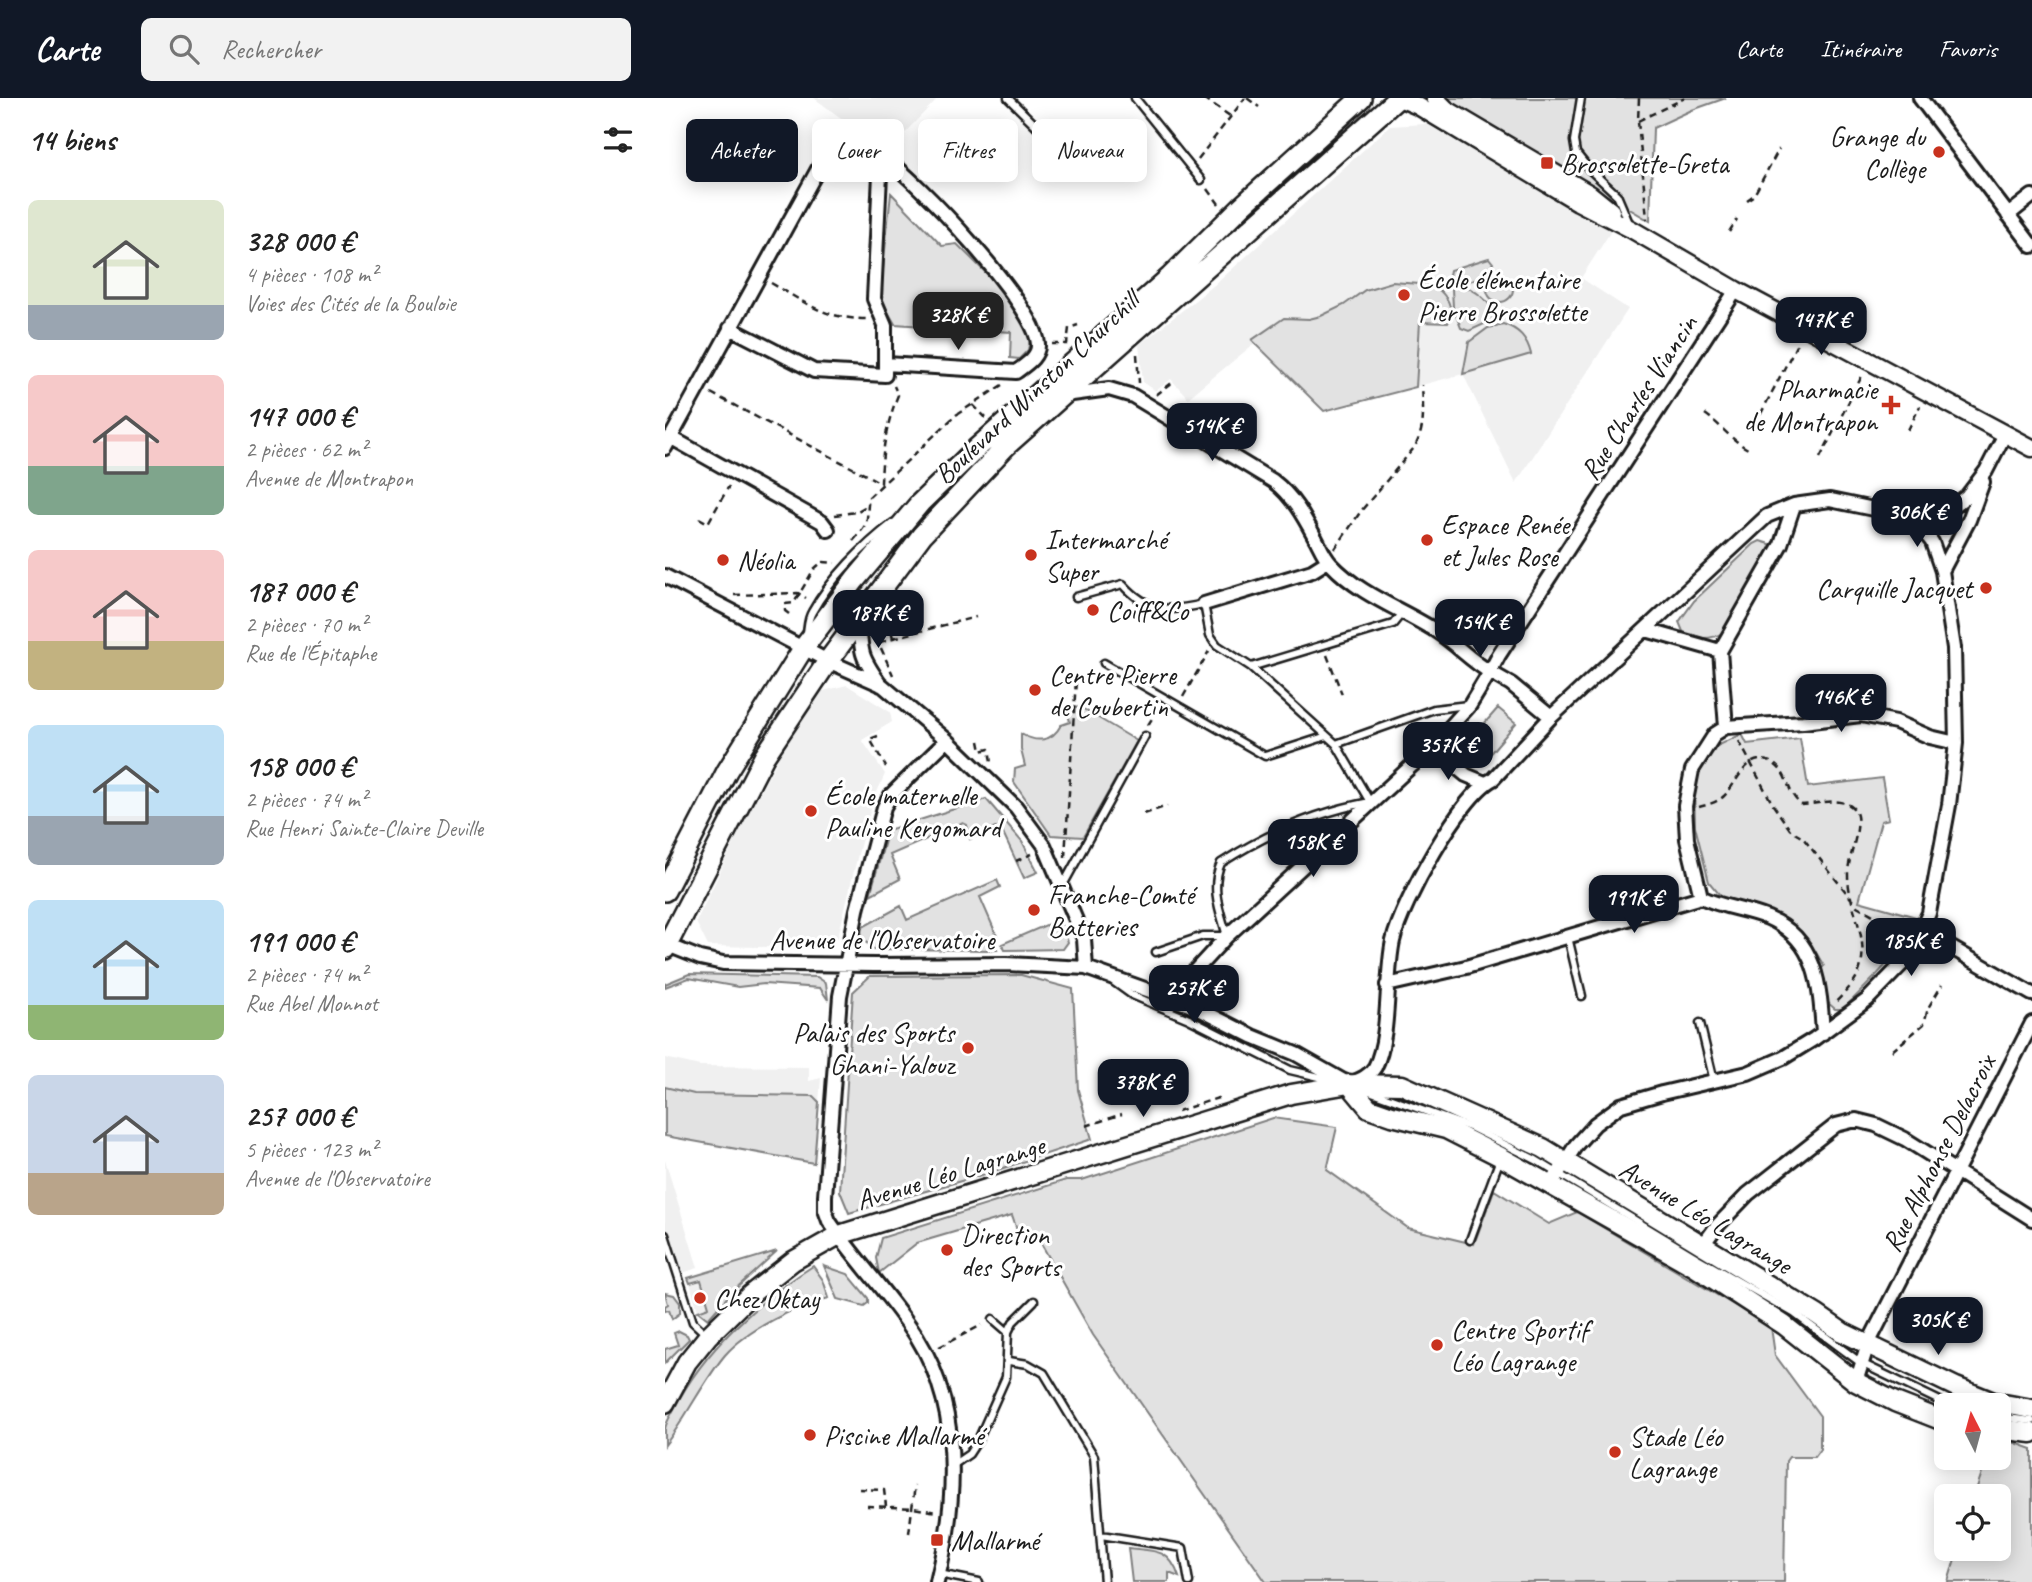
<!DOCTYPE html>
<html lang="fr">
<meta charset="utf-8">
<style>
:root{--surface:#fff;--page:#f2f2f2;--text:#222;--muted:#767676;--accent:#111827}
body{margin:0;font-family:Caveat,sans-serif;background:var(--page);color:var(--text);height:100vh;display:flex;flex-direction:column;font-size:26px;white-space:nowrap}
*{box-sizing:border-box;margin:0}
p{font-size:23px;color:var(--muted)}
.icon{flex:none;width:38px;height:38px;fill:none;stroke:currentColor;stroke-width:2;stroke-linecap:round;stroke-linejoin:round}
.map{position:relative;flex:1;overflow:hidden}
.panel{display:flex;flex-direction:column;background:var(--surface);width:665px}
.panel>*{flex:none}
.banner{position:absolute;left:21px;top:21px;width:665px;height:63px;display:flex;gap:14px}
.needle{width:46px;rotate:354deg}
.fabs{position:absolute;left:1269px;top:1295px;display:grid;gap:14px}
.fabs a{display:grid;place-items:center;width:77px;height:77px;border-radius:10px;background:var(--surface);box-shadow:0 4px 18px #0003;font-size:35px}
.price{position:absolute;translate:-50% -60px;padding:0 16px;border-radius:14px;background:var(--accent);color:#fff;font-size:23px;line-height:46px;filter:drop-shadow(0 2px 4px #0008)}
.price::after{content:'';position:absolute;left:50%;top:42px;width:21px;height:16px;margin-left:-10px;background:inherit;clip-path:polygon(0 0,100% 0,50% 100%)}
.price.on{background:#222;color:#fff}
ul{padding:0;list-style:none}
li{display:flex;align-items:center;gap:21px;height:175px;padding:0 28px}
li span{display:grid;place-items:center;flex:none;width:196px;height:140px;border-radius:10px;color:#555}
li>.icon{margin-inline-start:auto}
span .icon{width:84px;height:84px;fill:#fffc;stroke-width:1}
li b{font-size:30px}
h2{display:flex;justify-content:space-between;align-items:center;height:84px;padding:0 28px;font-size:30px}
.chip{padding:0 24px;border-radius:10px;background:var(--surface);box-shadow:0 4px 18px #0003;font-size:24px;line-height:63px}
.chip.on{background:var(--accent);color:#fff}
header{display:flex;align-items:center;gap:42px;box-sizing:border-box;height:98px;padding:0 35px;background:var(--accent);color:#fff}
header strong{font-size:33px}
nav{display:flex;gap:38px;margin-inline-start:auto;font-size:24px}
.search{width:490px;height:63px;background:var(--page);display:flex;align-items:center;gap:18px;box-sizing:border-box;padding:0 24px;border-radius:10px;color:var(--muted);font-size:26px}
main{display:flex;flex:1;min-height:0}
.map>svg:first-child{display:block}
.built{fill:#f0f0f0}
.green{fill:#e2e2e2;stroke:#7f7f7f;stroke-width:2}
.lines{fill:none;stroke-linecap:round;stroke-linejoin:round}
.service-casing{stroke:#1c1c1c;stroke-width:11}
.minor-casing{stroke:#1c1c1c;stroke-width:18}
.tertiary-casing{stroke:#1c1c1c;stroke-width:21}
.secondary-casing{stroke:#1c1c1c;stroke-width:23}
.primary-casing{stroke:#1c1c1c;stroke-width:24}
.path{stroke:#1c1c1c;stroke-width:2.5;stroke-dasharray:7 5;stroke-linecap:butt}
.service{stroke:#fff;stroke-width:6}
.minor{stroke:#fff;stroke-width:12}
.tertiary{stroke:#fff;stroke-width:16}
.secondary{stroke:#fff;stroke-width:18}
.primary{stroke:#fff;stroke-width:19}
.poi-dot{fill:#c8321e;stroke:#fff;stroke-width:2.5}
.labels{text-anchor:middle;stroke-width:6;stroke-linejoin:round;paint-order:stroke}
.poi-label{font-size:28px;fill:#1c1c1c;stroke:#fff;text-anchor:start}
.street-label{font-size:28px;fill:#1c1c1c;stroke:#fff}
</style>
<header>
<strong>Carte</strong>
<div class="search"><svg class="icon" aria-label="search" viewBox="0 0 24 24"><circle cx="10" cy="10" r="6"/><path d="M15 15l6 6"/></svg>Rechercher</div>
<nav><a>Carte</a><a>Itinéraire</a><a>Favoris</a></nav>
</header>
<main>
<section class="panel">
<h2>14 biens<svg class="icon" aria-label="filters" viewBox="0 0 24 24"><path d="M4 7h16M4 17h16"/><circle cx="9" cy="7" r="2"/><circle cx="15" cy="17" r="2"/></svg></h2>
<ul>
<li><span style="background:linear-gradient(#dfe7d0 75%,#9aa5b1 0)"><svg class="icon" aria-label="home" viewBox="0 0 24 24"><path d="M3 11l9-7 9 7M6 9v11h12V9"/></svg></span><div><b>328 000 €</b><p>4 pièces · 108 m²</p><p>Voies des Cités de la Bouloie</p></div></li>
<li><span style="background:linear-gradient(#f6c9c9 65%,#7fa58c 0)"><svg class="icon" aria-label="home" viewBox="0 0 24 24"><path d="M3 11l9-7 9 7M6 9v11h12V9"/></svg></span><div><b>147 000 €</b><p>2 pièces · 62 m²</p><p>Avenue de Montrapon</p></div></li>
<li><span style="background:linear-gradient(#f6c9c9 65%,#c2b280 0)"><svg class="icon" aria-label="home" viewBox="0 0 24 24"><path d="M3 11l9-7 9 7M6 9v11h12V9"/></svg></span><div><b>187 000 €</b><p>2 pièces · 70 m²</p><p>Rue de l'Épitaphe</p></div></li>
<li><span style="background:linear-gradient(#bfe0f5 65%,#9aa5b1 0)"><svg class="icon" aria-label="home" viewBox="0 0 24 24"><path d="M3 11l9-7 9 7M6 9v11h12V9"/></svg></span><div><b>158 000 €</b><p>2 pièces · 74 m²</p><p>Rue Henri Sainte-Claire Deville</p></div></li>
<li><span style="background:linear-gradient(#bfe0f5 75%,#8fb573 0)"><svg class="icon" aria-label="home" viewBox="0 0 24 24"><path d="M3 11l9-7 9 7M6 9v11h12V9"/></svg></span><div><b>191 000 €</b><p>2 pièces · 74 m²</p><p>Rue Abel Monnot</p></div></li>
<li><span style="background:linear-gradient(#c9d6e8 70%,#b9a48a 0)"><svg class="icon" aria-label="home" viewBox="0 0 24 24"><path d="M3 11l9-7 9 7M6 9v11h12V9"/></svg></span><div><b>257 000 €</b><p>5 pièces · 123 m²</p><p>Avenue de l'Observatoire</p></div></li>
</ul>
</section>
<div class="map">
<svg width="1367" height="1484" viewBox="0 0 1367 1484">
<rect width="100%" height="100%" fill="#fff"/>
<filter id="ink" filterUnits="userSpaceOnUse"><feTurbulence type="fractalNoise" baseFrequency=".0143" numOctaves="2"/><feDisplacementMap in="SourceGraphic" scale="14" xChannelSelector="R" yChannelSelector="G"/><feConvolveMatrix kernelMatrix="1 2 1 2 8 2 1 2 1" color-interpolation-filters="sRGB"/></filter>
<g filter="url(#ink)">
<!-- built -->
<path class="built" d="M149,0h124l-46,48 -19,-20 -9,9z
M761,26l185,107 -30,47 47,31 -112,174 -53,-109 -139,37 -69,-68 -67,55 -17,-19 -15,12 -13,-9 -4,-37 79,-63 172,-156z
M182,587l43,27 2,10 -30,18 23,34 -11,25 -13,43 -23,95 -4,3 -14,-1v9l-112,-2 -12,-24 48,-100 38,-70 37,-60z
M0,960l35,8 109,1v14l12,-3 -2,24 -2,-4 -123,-4 -29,-7z
M0,1062l33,108 -25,8 -8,-24z
M36,1182l8,28 -11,3 -8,-28z"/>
<!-- green -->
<path class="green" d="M784,0h277l-34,12 -39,18 -3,93 -199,-118z
M226,95l51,53 15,-2 44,44 24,39 5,13 -2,10 -9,9 -9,-1 1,-26 -116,-8 -15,-26z
M824,160l4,5c-11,18 -26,23 -44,12l1,-5z
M822 191a13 13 0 1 1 26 0a13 13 0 1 1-26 0Z
M727,184l42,3c13,11 21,22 14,38l-28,-1 -4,65 -92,24 -72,-71 32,-22 25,1 12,-3 23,-11 21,-15z
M792,186c16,3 28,14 38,27l-2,9 -24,11 -8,-3 -8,-21 -1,-18z
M838,226c16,5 24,14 28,30l-68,20 6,-32 19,-14z
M1095,443l10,3 2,8 -48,80c-12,8 -27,7 -40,2l-5,-12 15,-21 60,-57z
M415,609l57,34 -54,96 -32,-2 -37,-53 1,-13 10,-3 -4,-16v-16c16,9 31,8 40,-9l9,-3 -3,-13z
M833,610l18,15 -35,41 -18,-16z
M1077,636l5,10 53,-6 8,49 74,-9 7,41 -8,2 -22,80 57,16c-19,41 -42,61 -73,92h-8l-8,-7 -8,-31 5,-5 -13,-22 -20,-17 -67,-27 -15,-18 -14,-56 -1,-43 19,-35z
M321,701l36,42 16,31 -14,6 -24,-52 -30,13 -3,-14 -4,-2 -73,32 10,24 -30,16 18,-65z
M332,782l3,7 -20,10 17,39 -5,2 5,12 -123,-1 -12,-10 -1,-11 40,-22 6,14z
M395,821l8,23 -5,7 -58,1 -3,-6z
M24,876l128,3 9,6 2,17 -8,-12 -56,-4 -26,3 -49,-9 -24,9v-3z
M356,877l52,14 5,101 14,49 -110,36 -133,38 -9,-22 13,-199 17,-16z
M0,989l29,7 119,2 6,6 -5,61 -149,-27z
M608,1020l64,9 -10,43 81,58 66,16 20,-54 55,34 28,-12 194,115 4,28 45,61v33l-6,8h-25l-3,4 -2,121h-518l-173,-247 -59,-104 -15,4 -7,-20 -95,28 -38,30 -3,-15 5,-20 185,-58h16z
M112,1153l-46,42 -23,26 -10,-8 11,-4 -8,-27 -11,3 -2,-5z
M148,1168l10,14 6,18c-32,7 -82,32 -104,57 -21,25 -39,63 -60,90 0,-5 0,-11 0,-16 1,-7 6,-14 9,-20 29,-58 85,-109 139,-143z
M159,1168l24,8 20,24v5l-4,3 -26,-7z
M0,1195l9,2 6,8v10l-8,6 -3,-9 -4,1v-5l3,-2z
M14,1233l8,4 2,4 -24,24v-14l13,-4 -4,-12z
M1334,1339l33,12v133h-84l10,-33h41v-53h-25l13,-38h12z
M463,1450c27,3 41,0 51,29l-10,-4v9h-37z"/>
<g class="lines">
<defs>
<path id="service" d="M343,0l67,66
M470,0l66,82
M916,0l-7,43 2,12 12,15 29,27 12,28
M411,499l47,-13c26,29 45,28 81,20l6,31 7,10 34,22 85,77 34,58c-53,10 -104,32 -149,61 -11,25 -1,48 6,73h-24l-47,16
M142,535c1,-7 1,-15 5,-21 19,-34 51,-66 81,-89
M439,565l161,93 62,-20
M586,569l142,-43 9,-11
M671,646l98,-35 34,-4
M397,789l83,-151
M903,839l14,59
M449,884l18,13 57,24 101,51 42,10
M1035,925l14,58
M704,993l103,37 64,32 160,97 99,57 66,49 87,42
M0,1137l28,87 14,13
M805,1142l30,-81
M328,1221l15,13
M344,1263l19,3 16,9 50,83 10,126
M1334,1319l33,4
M288,1367l16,-11 9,-14 28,-63 2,-45 5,-10 21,-21
M436,1437l82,13 6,34
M274,1476l40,8"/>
<path id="minor" d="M1255,0l112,148
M1343,117l24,-19
M65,230l84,43 71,4v-50l-11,-26 7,-145
M400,297l44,-6 24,7 140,85c21,16 32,38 44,60 4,8 8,17 14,23 31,33 72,45 108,69 18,12 32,28 51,39l9,-17 237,-365
M5,339l152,85 6,8
M0,350l164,-299 13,-11c14,3 27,8 39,17 35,23 154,149 157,189 1,13 -13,21 -22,28l-130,-8
M1277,473l27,-51 14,-38
M0,478l163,85 54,24 65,55 69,67 28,38 40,94 2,29
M539,506l108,-33 16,-10
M194,522c2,34 2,37 22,65
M981,532l74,21
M1061,629l-6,-76 61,-107 13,-39
M767,649l34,28 19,8
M1036,799l-14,-58 -2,-33 7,-36 23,-36 11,-7 77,-5 58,-7 35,7 34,15 26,6
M1257,833l110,63
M0,846l35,14 23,5 152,2 131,-1 80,4 109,39 57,29 44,18 53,30c10,-4 20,-7 26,-17 16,-31 10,-90 18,-126 9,-38 67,-145 100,-162l58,-62 216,-201 27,-11 36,-5 82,17 25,-6 18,-6 12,-9 19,-25 19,-37
M722,887l79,-18 235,-70c22,11 46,12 67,21 49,21 52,68 55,115
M512,900l14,-23 36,-39 205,-189 38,-42 20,-33 21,12 40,33
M885,1088l26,-41 19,-21 26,-19 41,-12 86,-20 35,-15 31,-19 53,-39 35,-36 13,-20 14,-31 20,-108 7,-62 -2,-95 -12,-77 -10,-29 -20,-25
M1038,1147l13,-18 32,-33 88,-69 20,-5 20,5 29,14 127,80
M1191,1284l12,-38 164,-321
M272,1484c20,-81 26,-171 -20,-245 -26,-41 -61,-76 -88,-116l-4,-11v-14l15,-200 17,-86 27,-103 7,-12 56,-55"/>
<path id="tertiary" d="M734,0l19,8 160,96 53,27 105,61 296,158
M770,0l11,11 144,85 21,17"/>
<path id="secondary" d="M684,986l20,24 23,8 54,13 55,28 194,110 89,58 72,57 39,20 51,20
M0,1305l22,-41 21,-26 43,-42 42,-33 46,-26 452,-141 58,-10 53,1 141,63 273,166 26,18 114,55 37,15 39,7
M1334,1331l33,4"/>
<path id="primary" d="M0,793l62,-120 77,-124 51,-67 65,-77 58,-56 192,-170 72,-71 119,-108
M0,851l99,-192 64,-96 94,-126 84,-89 392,-348"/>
</defs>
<!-- service casing -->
<use href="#service" class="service-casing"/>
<!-- minor casing -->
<use href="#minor" class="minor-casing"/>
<!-- tertiary casing -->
<use href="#tertiary" class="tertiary-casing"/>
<!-- secondary casing -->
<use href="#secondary" class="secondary-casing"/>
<!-- primary casing -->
<use href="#primary" class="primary-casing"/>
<!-- path -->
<path class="path" d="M539,0l26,18
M582,0l12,9
M974,0l-1,23 9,98
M973,23l47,-23
M533,61l47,-61
M543,91l11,15
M1082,102l7,-5 25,-46
M1064,134l8,-13
M106,185c37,21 53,36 97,36
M387,246h15l2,-16 9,-3
M472,256l2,29
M46,295l170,90c1,-32 5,-58 17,-88l-4,-9
M491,297l17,-13
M308,307l13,13
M1040,316c16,11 25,25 43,35
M1090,327l44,-85
M1243,332l12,-24
M1155,360l43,-84
M170,417l21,-3 12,-7
M34,420l9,5 21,-37
M188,443c19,-22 12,-18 16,-44l87,-82 46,-30
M670,451l26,-38 53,-63c12,-20 9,-40 8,-63
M69,497l64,-2 8,5
M124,516l-4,-3v-7l9,-1 20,-34 8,-7 13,1
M211,539l17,38
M228,540l83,-21
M215,544l13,-4 -6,-25
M662,557l15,39
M518,599l26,-46
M483,627l11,-18
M213,638l-8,3 16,28
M314,643l2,10 8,-2 2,14
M1074,643l34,64 18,26 12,7 54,68 25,14 29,-1
M1034,709c8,-2 19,-5 25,-11 14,-13 23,-48 50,-32 15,10 13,31 28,41 16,-1 39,-9 51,3 13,13 -6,49 -5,67 0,31 20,59 13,90 -3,16 -16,27 -27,39
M479,716l23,-8
M400,759l11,-178
M351,763l16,-7
M1227,953l32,-27 4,-16 14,-23
M513,1013l43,-14
M421,1028l36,-12
M274,1249l43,-22
M194,1391l25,1 2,16
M202,1408l46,2 24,4
M244,1435l6,-48"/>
<!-- service -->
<use href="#service" class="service"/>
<!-- minor -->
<use href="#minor" class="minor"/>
<!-- tertiary -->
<use href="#tertiary" class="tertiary"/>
<!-- secondary -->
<use href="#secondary" class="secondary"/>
<!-- primary -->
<use href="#primary" class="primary"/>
</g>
</g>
<!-- markers -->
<g class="poi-dot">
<circle cx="1274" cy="54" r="7"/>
<rect x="875" y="58" width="14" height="14" rx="3.5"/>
<circle cx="739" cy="197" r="7"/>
<path d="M1222.5 296.5h7v7h7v7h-7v7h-7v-7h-7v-7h7z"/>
<circle cx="762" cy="442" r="7"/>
<circle cx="366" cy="457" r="7"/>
<circle cx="58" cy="462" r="7"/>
<circle cx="1321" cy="490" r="7"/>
<circle cx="428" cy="512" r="7"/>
<circle cx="370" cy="592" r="7"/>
<circle cx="146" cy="713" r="7"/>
<circle cx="369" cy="812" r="7"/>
<circle cx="303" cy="950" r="7"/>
<circle cx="282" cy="1152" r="7"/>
<circle cx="35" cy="1200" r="7"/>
<circle cx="772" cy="1247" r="7"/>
<circle cx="145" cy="1337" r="7"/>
<circle cx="950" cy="1354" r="7"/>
<rect x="265" y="1435" width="14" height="14" rx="3.5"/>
</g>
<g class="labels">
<!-- poi labels -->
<g class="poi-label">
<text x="1260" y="48" text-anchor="end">Grange du<tspan x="1260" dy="32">Collège</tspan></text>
<text x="896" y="75">Brossolette-Greta</text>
<text x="753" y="191">École élémentaire<tspan x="753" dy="32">Pierre Brossolette</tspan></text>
<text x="1212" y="301" text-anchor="end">Pharmacie<tspan x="1212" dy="32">de Montrapon</tspan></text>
<text x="776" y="436">Espace Renée<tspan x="776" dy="32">et Jules Rose</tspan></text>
<text x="380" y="451">Intermarché<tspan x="380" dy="32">Super</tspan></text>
<text x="72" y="472">Néolia</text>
<text x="1307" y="500" text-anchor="end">Carquille Jacquet</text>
<text x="442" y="522">Coiff&amp;Co</text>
<text x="384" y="586">Centre Pierre<tspan x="384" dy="32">de Coubertin</tspan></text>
<text x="160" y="707">École maternelle<tspan x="160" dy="32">Pauline Kergomard</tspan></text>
<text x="383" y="806">Franche-Comté<tspan x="383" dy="32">Batteries</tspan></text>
<text x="289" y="944" text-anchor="end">Palais des Sports<tspan x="289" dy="32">Ghani-Yalouz</tspan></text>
<text x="296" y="1146">Direction<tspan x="296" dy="32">des Sports</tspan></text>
<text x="49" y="1210">Chez Oktay</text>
<text x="786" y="1241">Centre Sportif<tspan x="786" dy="32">Léo Lagrange</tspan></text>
<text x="159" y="1347">Piscine Mallarmé</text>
<text x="964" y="1348">Stade Léo<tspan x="964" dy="32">Lagrange</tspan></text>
<text x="286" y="1452">Mallarmé</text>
</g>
<!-- street labels -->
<g class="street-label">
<text transform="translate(371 289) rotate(-43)" y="10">Boulevard Winston Churchill</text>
<text transform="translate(973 299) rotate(-57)" y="10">Rue Charles Viancin</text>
<text x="217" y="851">Avenue de l'Observatoire</text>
<text transform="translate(1273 1055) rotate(-63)" y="10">Rue Alphonse Delacroix</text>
<text transform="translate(285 1074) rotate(-17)" y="10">Avenue Léo Lagrange</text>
<text transform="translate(1041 1118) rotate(31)" y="10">Avenue Léo Lagrange</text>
</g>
</g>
</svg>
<div class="fabs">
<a><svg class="needle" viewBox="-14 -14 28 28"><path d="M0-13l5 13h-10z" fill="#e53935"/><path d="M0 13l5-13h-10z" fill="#767676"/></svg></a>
<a><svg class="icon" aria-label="locate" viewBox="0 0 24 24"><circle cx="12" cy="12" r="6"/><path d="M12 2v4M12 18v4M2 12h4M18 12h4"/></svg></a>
</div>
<b class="price on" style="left:293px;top:254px">328K €</b>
<b class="price" style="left:1156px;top:259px">147K €</b>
<b class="price" style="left:547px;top:365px">514K €</b>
<b class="price" style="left:1252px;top:451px">306K €</b>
<b class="price" style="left:213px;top:552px">187K €</b>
<b class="price" style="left:815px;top:561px">154K €</b>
<b class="price" style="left:1176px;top:636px">146K €</b>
<b class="price" style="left:783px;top:684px">357K €</b>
<b class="price" style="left:648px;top:781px">158K €</b>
<b class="price" style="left:969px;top:837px">191K €</b>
<b class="price" style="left:1246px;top:880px">185K €</b>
<b class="price" style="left:529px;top:927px">257K €</b>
<b class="price" style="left:478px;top:1021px">378K €</b>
<b class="price" style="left:1273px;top:1259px">305K €</b>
<div class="banner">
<a class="chip on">Acheter</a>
<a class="chip">Louer</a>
<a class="chip">Filtres</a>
<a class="chip">Nouveau</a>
</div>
</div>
</main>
